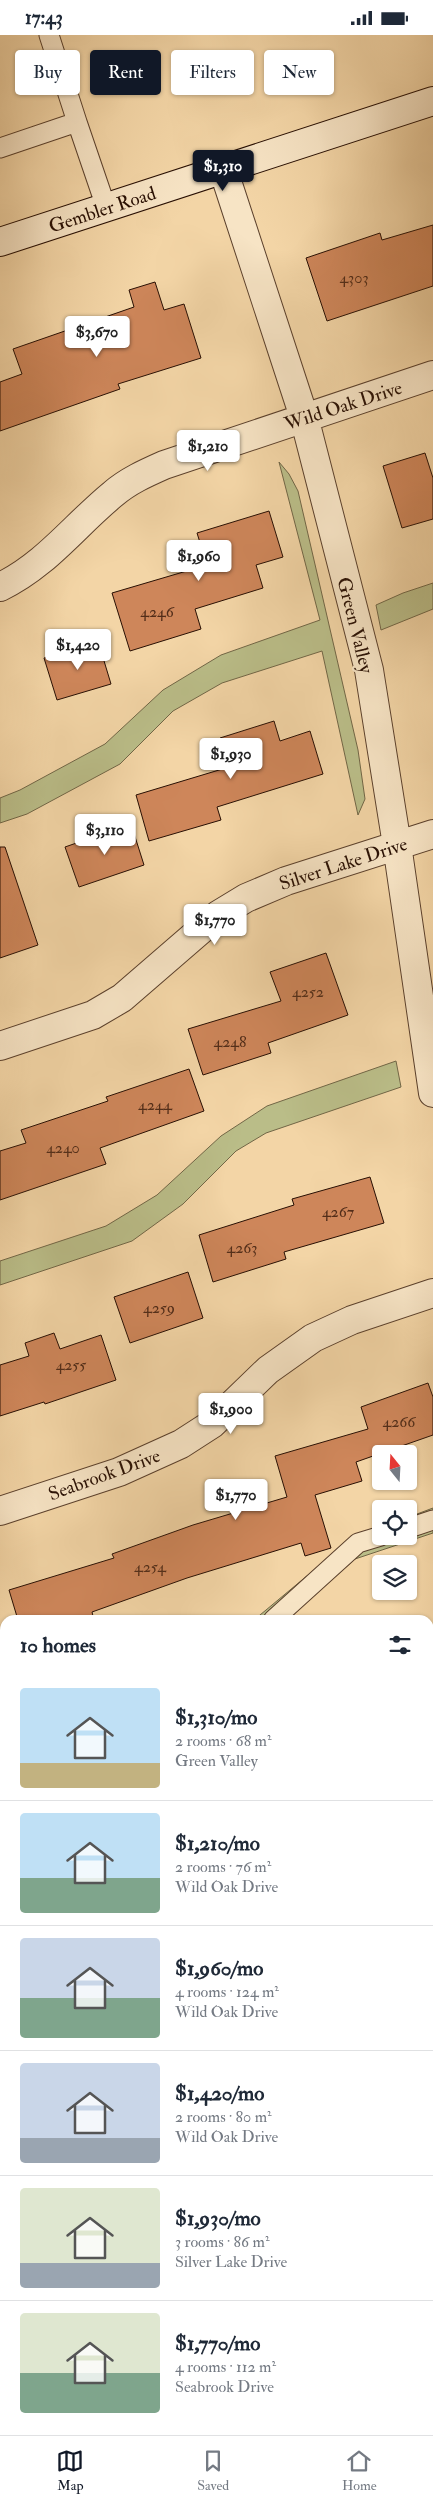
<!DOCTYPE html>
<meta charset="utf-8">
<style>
:root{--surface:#fff;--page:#f6f6f7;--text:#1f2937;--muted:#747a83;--line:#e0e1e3;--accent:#111827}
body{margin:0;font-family:"IM FELL Double Pica",serif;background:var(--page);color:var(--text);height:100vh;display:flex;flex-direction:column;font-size:19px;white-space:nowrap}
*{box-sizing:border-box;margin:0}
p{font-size:16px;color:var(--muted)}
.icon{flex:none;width:28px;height:28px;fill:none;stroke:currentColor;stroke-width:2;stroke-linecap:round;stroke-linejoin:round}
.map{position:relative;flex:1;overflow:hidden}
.drawer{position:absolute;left:0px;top:1580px;width:434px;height:820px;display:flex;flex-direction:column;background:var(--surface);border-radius:15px 15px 0 0;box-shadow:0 1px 4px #0004}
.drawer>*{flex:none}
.banner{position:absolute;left:15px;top:15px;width:404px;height:45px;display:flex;gap:10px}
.needle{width:32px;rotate:342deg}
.fabs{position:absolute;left:372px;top:1410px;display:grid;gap:10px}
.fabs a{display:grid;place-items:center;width:45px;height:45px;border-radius:5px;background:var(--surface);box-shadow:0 1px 4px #0004;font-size:25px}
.price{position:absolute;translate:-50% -42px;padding:0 11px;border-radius:5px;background:#fff;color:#222;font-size:16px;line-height:32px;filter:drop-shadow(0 1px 2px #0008)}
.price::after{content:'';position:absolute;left:50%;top:30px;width:15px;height:11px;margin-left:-8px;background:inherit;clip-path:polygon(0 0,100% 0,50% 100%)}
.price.active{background:var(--accent);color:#fff}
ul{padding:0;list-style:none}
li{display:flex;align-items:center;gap:15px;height:125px;padding:0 20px}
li+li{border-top:1px solid var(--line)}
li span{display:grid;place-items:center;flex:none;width:140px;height:100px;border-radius:5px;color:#555}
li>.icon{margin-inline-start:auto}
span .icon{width:60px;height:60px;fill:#fffc;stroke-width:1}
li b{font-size:21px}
h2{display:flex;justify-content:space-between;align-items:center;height:60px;padding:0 20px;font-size:21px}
.pill{padding:0 18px;border-radius:5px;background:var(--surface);box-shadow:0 1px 4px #0004;font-size:18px;line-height:45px}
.pill.active{background:var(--accent);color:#fff}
.status{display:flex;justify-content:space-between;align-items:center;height:35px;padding:0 25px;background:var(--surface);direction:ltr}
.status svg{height:14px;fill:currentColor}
.tab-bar{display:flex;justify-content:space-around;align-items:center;height:70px;border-top:1px solid var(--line);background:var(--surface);font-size:14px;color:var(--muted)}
.tab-bar a{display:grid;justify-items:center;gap:2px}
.tab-bar .active{color:var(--accent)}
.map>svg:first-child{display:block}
.green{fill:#babd88;stroke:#716646}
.building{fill:#ce865a;stroke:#280f03}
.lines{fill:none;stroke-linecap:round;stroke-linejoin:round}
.lane-casing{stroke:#5b402c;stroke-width:21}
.street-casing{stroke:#5b402c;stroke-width:30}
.secondary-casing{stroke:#280f03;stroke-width:30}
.lane{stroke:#f7e4c5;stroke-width:19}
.street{stroke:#f7e4c5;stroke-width:28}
.secondary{stroke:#f7e4c5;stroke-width:28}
.labels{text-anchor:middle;stroke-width:4.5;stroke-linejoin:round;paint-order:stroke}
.number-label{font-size:16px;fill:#522d19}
.street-label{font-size:19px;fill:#280f03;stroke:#f7e4c5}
</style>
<div class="status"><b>17:43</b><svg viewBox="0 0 49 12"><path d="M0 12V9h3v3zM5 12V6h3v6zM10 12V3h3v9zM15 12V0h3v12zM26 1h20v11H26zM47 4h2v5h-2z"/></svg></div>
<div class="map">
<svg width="433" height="2400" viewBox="0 0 433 2400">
<rect width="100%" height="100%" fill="#f3d5a6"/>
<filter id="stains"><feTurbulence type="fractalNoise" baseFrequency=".004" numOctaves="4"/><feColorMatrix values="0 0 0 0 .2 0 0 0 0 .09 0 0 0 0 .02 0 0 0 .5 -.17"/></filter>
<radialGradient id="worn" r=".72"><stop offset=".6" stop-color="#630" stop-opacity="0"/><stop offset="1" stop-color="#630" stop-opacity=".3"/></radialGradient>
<!-- green -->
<path class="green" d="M279,427l10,12 9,17 60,259 7,49 -7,16 -36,-164 -100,32 -49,28 -53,53 -93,50 -27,9v-25l20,-8 85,-46 58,-54 58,-35 99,-35z
M433,548v26l-52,21 -5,-25 27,-12z
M396,1026l5,26 -135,46 -30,18 -53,53 -51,37 -132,44v-24l106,-35 51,-31 64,-59 46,-30z
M433,1473v25l-78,26 -69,61h-32l102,-85 25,-9v10h28v-19z"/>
<!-- building -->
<path class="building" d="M433,190v61l-106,35 -21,-63 74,-25 2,7z
M155,247l9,28 20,-6 17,54 -83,26 2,5 -120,42v-49l22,-8 -9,-25 121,-42 -5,-17z
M425,418l8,25v41l-31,9 -19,-62z
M269,476l14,46 -27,8 7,23 -68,21 6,20 -71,22 -18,-58 95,-28 -10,-32z
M98,606l13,43 -54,16 -13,-42z
M274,686l6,20 30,-10 13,43 -106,33 4,13 -72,21 -13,-46 93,-28 -9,-29z
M131,789l13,41 -65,22 -14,-40z
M0,812h5l33,98 -38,13z
M326,918l22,62 -80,28 3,10 -68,22 -15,-46 93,-28 -11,-29z
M189,1034l15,42 -104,37 6,16 -106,36v-49l26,-8 -5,-13 87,-29 -2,-4z
M370,1142l14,46 -100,29 2,7 -73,23 -14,-47 95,-30 -2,-6z
M188,1237l15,46 -73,25 -16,-46z
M54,1298l6,16 41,-14 15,45 -71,24 -1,-2 -44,14v-51l29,-9 -4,-13z
M428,1348l5,14v38l-77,27 6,19 -47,14 16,53 -26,8 -4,-13 -114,35 -95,34 2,8h-76l-9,-30 105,-32 -2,-4 81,-29 94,-28 -12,-41 93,-27 -7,-22z"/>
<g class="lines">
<defs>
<path id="lane" d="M49,0l28,87
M0,113l77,-26 29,85
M409,1493l24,-8
M273,1585l85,-77 23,-7
M0,1701l5,-1
M429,2017l4,-1
M0,2160l5,-1"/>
<path id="street" d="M223,134l81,248 65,253 28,175 36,248
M0,552c46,-22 75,-62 113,-93 15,-13 33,-21 51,-29l269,-90
M0,1011l93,-31 29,-17 96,-83 28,-17 40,-17 147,-47
M0,1476l119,-39 62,-28 31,-20 56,-54 45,-32 39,-18 81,-27
M429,1724l4,-3
M0,1932l5,-1
M429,2268l4,6
M0,2390l5,-1"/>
<path id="secondary" d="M0,207l433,-141"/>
</defs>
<!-- lane casing -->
<use href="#lane" class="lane-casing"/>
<!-- street casing -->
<use href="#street" class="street-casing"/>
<!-- secondary casing -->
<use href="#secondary" class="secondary-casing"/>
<!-- lane -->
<use href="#lane" class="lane"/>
<!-- street -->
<use href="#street" class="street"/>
<!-- secondary -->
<use href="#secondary" class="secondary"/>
</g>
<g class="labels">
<!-- number labels -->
<g class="number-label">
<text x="354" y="248">4303</text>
<text x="157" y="582">4246</text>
<text x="308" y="962">4252</text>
<text x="230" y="1012">4248</text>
<text x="155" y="1075">4244</text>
<text x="63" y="1118">4240</text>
<text x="338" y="1182">4267</text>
<text x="242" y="1218">4263</text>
<text x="159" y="1278">4259</text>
<text x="71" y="1335">4255</text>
<text x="399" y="1392">4266</text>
<text x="150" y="1537">4254</text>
</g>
<!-- street labels -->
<g class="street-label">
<text transform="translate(102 174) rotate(-18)" y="7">Gembler Road</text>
<text transform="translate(343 370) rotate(-18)" y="7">Wild Oak Drive</text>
<text transform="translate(356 590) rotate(76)" y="7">Green Valley</text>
<text transform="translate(343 828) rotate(-18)" y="7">Silver Lake Drive</text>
<text transform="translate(104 1439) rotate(-20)" y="7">Seabrook Drive</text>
</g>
</g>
<rect width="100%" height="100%" filter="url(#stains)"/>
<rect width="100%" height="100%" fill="url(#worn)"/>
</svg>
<div class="fabs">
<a><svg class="needle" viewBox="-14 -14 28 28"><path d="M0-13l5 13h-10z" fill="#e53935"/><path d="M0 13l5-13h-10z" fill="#747a83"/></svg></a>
<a><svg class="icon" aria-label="locate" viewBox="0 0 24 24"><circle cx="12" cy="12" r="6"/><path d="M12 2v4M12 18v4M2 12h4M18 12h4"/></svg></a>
<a><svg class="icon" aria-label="layers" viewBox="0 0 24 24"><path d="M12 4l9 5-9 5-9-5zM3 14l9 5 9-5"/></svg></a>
</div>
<b class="price active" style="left:223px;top:157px">$1,310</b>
<b class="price" style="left:97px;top:323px">$3,670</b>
<b class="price" style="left:208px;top:437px">$1,210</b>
<b class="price" style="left:199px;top:547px">$1,960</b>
<b class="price" style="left:78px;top:636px">$1,420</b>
<b class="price" style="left:231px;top:745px">$1,930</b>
<b class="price" style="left:105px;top:821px">$3,110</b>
<b class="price" style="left:215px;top:911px">$1,770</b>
<b class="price" style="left:231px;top:1400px">$1,900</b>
<b class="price" style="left:236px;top:1486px">$1,770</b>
<div class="banner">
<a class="pill">Buy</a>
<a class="pill active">Rent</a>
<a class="pill">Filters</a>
<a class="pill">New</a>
</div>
<section class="drawer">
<h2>10 homes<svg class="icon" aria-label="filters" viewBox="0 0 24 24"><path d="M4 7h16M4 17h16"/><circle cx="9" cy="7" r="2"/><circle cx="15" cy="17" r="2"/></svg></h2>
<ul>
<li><span style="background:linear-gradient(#bfe0f5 75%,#c2b280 0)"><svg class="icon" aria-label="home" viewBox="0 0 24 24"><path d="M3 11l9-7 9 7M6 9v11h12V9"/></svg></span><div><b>$1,310/mo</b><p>2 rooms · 68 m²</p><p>Green Valley</p></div></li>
<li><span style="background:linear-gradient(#bfe0f5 65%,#7fa58c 0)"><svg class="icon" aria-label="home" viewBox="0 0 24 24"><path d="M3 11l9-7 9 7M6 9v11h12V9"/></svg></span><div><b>$1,210/mo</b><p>2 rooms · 76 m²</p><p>Wild Oak Drive</p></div></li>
<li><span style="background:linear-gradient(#c9d6e8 60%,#7fa58c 0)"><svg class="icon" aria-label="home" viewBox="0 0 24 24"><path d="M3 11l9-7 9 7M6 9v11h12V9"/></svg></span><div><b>$1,960/mo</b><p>4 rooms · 124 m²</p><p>Wild Oak Drive</p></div></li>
<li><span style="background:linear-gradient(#c9d6e8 75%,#9aa5b1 0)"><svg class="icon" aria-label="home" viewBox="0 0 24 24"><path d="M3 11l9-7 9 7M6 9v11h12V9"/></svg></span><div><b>$1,420/mo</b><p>2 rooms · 80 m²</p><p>Wild Oak Drive</p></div></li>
<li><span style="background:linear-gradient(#dfe7d0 75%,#9aa5b1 0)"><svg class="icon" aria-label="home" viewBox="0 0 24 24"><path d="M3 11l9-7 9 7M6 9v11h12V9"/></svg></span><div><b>$1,930/mo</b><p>3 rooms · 86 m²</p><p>Silver Lake Drive</p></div></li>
<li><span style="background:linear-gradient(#dfe7d0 60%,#7fa58c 0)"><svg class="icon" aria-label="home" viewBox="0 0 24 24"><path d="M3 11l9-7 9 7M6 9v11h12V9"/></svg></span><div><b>$1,770/mo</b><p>4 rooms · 112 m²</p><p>Seabrook Drive</p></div></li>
</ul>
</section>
</div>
<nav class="tab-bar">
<a class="active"><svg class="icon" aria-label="map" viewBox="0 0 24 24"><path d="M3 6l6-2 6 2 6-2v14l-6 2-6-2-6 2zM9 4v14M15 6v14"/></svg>Map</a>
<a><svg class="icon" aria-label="saved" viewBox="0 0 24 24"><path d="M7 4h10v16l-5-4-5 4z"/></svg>Saved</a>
<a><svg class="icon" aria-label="home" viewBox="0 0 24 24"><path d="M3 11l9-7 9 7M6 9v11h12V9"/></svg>Home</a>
</nav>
